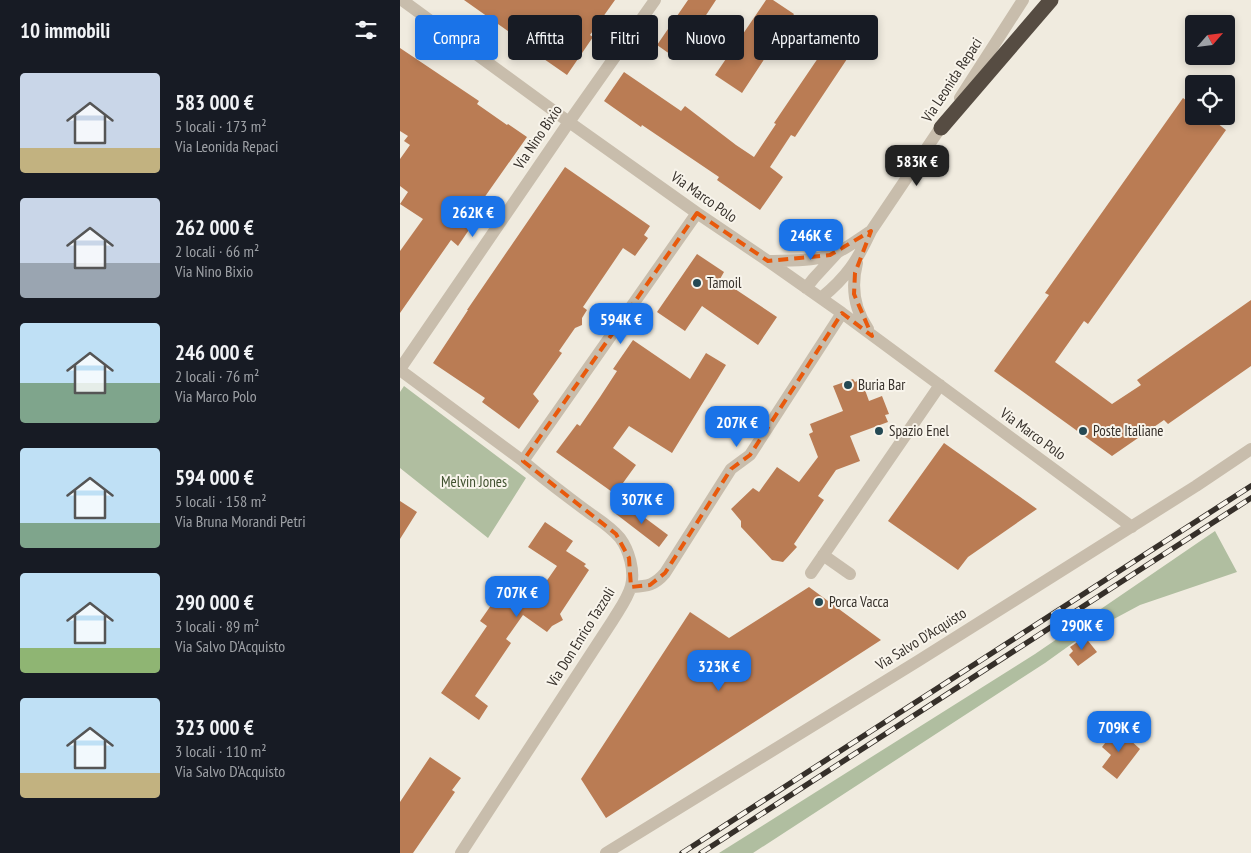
<!DOCTYPE html>
<html lang="it">
<meta charset="utf-8">
<style>
:root{--surface:#171b24;--page:#242831;--text:#f1f3f6;--muted:#9ea1a6;--accent:#1a73e8}
body{margin:0;font-family:"PT Sans Narrow",sans-serif;background:var(--page);color:var(--text);height:100vh;display:flex;flex-direction:column;font-size:19px;white-space:nowrap}
*{box-sizing:border-box;margin:0}
p{font-size:16px;color:var(--muted)}
.icon{flex:none;width:28px;height:28px;fill:none;stroke:currentColor;stroke-width:2;stroke-linecap:round;stroke-linejoin:round}
.map{position:relative;flex:1;overflow:hidden}
.drawer{display:flex;flex-direction:column;background:var(--surface);width:400px}
.drawer>*{flex:none}
.guide{position:absolute;left:15px;top:15px;width:475px;height:45px;display:flex;gap:10px}
.needle{width:32px;rotate:62deg}
.buttons{position:absolute;left:785px;top:15px;display:grid;gap:10px}
.buttons a{display:grid;place-items:center;width:50px;height:50px;border-radius:5px;background:var(--surface);box-shadow:0 2px 8px #0003;font-size:25px}
.price{position:absolute;translate:-50% -42px;padding:0 11px;border-radius:10px;background:var(--accent);color:#fff;font-size:16px;line-height:32px;filter:drop-shadow(0 1px 2px #0008)}
.price::after{content:'';position:absolute;left:50%;top:30px;width:15px;height:11px;margin-left:-8px;background:inherit;clip-path:polygon(0 0,100% 0,50% 100%)}
.price.current{background:#222;color:#fff}
ul{padding:0;list-style:none}
li{display:flex;align-items:center;gap:15px;height:125px;padding:0 20px}
li span{display:grid;place-items:center;flex:none;width:140px;height:100px;border-radius:5px;color:#555}
li>.icon{margin-inline-start:auto}
span .icon{width:60px;height:60px;fill:#fffc;stroke-width:1}
li b{font-size:21px}
h2{display:flex;justify-content:space-between;align-items:center;height:60px;padding:0 20px;font-size:21px}
.tag{padding:0 18px;border-radius:5px;background:var(--surface);box-shadow:0 2px 8px #0003;font-size:18px;line-height:45px}
.tag.current{background:var(--accent);color:#fff}
main{display:flex;flex:1;min-height:0}
.map>svg:first-child{display:block}
.green{fill:#b0bea0}
.building{fill:#ba7c54}
.lines{fill:none;stroke-linecap:round;stroke-linejoin:round}
.minor{stroke:#c8bdac;stroke-width:12}
.highway{stroke:#564c42;stroke-width:15}
.rail-casing{stroke:#36302a;stroke-width:5.5}
.rail{stroke:#f8f4eb;stroke-width:4;stroke-dasharray:11;stroke-linecap:butt}
.marked{fill:none;stroke:#e8590c;stroke-width:4;stroke-dasharray:10 6;stroke-linejoin:round}
.poi-dot{fill:#244954;stroke:#f8f4eb;stroke-width:2}
.labels{text-anchor:middle;stroke-width:4;stroke-linejoin:round;paint-order:stroke}
.street-label{font-size:15px;fill:#36302a;stroke:#f8f4eb}
.poi-label{font-size:15px;fill:#36302a;stroke:#f8f4eb;text-anchor:start}
.park-label{font-size:15px;fill:#415230;stroke:#f8f4eb}
</style>
<main>
<section class="drawer">
<h2>10 immobili<svg class="icon" aria-label="filters" viewBox="0 0 24 24"><path d="M4 7h16M4 17h16"/><circle cx="9" cy="7" r="2"/><circle cx="15" cy="17" r="2"/></svg></h2>
<ul>
<li><span style="background:linear-gradient(#c9d6e8 75%,#c2b280 0)"><svg class="icon" aria-label="home" viewBox="0 0 24 24"><path d="M3 11l9-7 9 7M6 9v11h12V9"/></svg></span><div><b>583 000 €</b><p>5 locali · 173 m²</p><p>Via Leonida Repaci</p></div></li>
<li><span style="background:linear-gradient(#c9d6e8 65%,#9aa5b1 0)"><svg class="icon" aria-label="home" viewBox="0 0 24 24"><path d="M3 11l9-7 9 7M6 9v11h12V9"/></svg></span><div><b>262 000 €</b><p>2 locali · 66 m²</p><p>Via Nino Bixio</p></div></li>
<li><span style="background:linear-gradient(#bfe0f5 60%,#7fa58c 0)"><svg class="icon" aria-label="home" viewBox="0 0 24 24"><path d="M3 11l9-7 9 7M6 9v11h12V9"/></svg></span><div><b>246 000 €</b><p>2 locali · 76 m²</p><p>Via Marco Polo</p></div></li>
<li><span style="background:linear-gradient(#bfe0f5 75%,#7fa58c 0)"><svg class="icon" aria-label="home" viewBox="0 0 24 24"><path d="M3 11l9-7 9 7M6 9v11h12V9"/></svg></span><div><b>594 000 €</b><p>5 locali · 158 m²</p><p>Via Bruna Morandi Petri</p></div></li>
<li><span style="background:linear-gradient(#bfe0f5 75%,#8fb573 0)"><svg class="icon" aria-label="home" viewBox="0 0 24 24"><path d="M3 11l9-7 9 7M6 9v11h12V9"/></svg></span><div><b>290 000 €</b><p>3 locali · 89 m²</p><p>Via Salvo D'Acquisto</p></div></li>
<li><span style="background:linear-gradient(#bfe0f5 75%,#c2b280 0)"><svg class="icon" aria-label="home" viewBox="0 0 24 24"><path d="M3 11l9-7 9 7M6 9v11h12V9"/></svg></span><div><b>323 000 €</b><p>3 locali · 110 m²</p><p>Via Salvo D'Acquisto</p></div></li>
</ul>
</section>
<div class="map">
<svg width="851" height="853" viewBox="0 0 851 853">
<rect width="100%" height="100%" fill="#f0ebdf"/>
<!-- green -->
<path class="green" d="M4,386l122,92 -38,60 -88,-70v-76z
M815,531l22,41 -97,33 -56,30 -39,28 -292,190h-34l316,-199z"/>
<!-- building -->
<path class="building" d="M64,0h151l-25,35 3,2 -26,38 -36,-25 1,-2z
M288,0h28l-39,59 -20,-14z
M366,0h7l21,14 -52,79 -27,-18z
M435,33l20,14 -60,90 -4,-2 -21,32 13,10 -23,33 -43,-30 2,-3 -77,-52 -1,2 -37,-26 20,-29 57,39 4,-5 51,39 18,12 22,-33 -2,-1z
M0,48l79,53 -2,3 30,21 1,-1 19,13 -55,78 5,3 -19,28 -7,-6 -51,73v-62l23,-32 -23,-15 8,-12 -8,-6v-27l10,-14 -6,-4 4,-5 -8,-5z
M783,98l11,8v10h14l18,14 -138,194 -4,-3 -29,41 57,42 29,-19 -4,-5 114,-80v66l-83,58 -4,-4 -52,36 -118,-85 55,-76 -4,-2z
M165,167l85,59 -6,9 4,3 -13,18 -12,-8 -40,59 4,3 -5,8v7l-7,3 -16,23 3,2 -29,41 6,7 -20,28 -37,-27 3,-4 -52,-35 35,-53h-1z
M297,254l27,18 -4,7 57,38 -19,28 -56,-39 -17,25 -28,-19z
M233,340l57,39 16,-26 20,12 -54,88 -43,-27 -16,22 23,17 -21,29 -59,-42 21,-28 3,2 20,-29 17,-26 -4,-2z
M453,379l2,3 6,-3 8,22 13,-5 7,18 -4,1 3,7 -38,14 10,25 -24,9 -18,26 6,4 -30,44 3,3 -14,15 -11,-2 -31,-33v-6l-10,-12 22,-21 6,4 18,-25 22,15 19,-25 -9,-23 4,-2 -3,-8 33,-13 -10,-25z
M544,443l93,66 -69,48 -10,13 -70,-49z
M0,501l17,11 -17,27z
M225,503l43,32 -9,12 -43,-33z
M145,522l28,19 -7,10 20,13 -2,2 5,4 -29,44 3,6 -11,6 -5,6 -24,-17 -17,24 5,4 -36,53 13,10 -9,14 -38,-27 46,-67 -7,-5 28,-40 26,18 23,-33 -29,-19z
M409,587l72,53 -275,178 -25,-39 109,-167 39,26z
M685,637l12,15 -19,14 -9,-11 4,-4 -3,-4z
M717,728l23,21 -23,30 -15,-12 9,-12 -9,-8z
M30,757l31,21 -9,12 3,2 -42,61h-13v-51z"/>
<g class="lines">
<!-- minor -->
<path class="minor" d="M2,0l167,122 128,91 71,48 74,52 290,214
M560,98l63,-98
M368,261c22,-1 49,1 70,-9 12,-6 22,-14 33,-21
M457,263c-6,24 -3,46 11,66
M406,288l8,-10 23,-25
M421,298c26,-21 36,-37 50,-67l74,-110
M0,369l169,-247 86,-122
M0,370l123,91c19,17 40,32 61,48 12,9 26,17 36,29 9,12 15,33 11,48 -3,12 -12,24 -18,34l-152,233
M123,461l174,-248
M423,555l27,19
M411,573l129,-188
M231,587c16,-1 23,-1 34,-14l66,-104 19,-14 92,-142
M206,853l312,-192 278,-175 55,-37"/>
<!-- highway -->
<path class="highway" d="M541,128l110,-128"/>
<defs>
<path id="rail" d="M282,853l569,-367
M301,853l550,-355"/>
</defs>
<!-- rail casing -->
<use href="#rail" class="rail-casing"/>
<!-- rail -->
<use href="#rail" class="rail"/>
</g>
<!-- marked area -->
<path class="marked" d="M297,213l71,48 62,-6 41,-24 -16,42 -1,21 18,42 -30,-23 -92,142 -19,14 -66,104 -15,12 -19,2 -2,-29 -13,-24 -93,-73z"/>
<!-- markers -->
<g class="poi-dot">
<circle cx="297" cy="283" r="5"/>
<circle cx="448" cy="385" r="5"/>
<circle cx="479" cy="431" r="5"/>
<circle cx="683" cy="431" r="5"/>
<circle cx="419" cy="602" r="5"/>
</g>
<g class="labels">
<!-- street labels -->
<g class="street-label">
<text transform="translate(552 80) rotate(-57)" y="5">Via Leonida Repaci</text>
<text transform="translate(138 137) rotate(-56)" y="5">Via Nino Bixio</text>
<text transform="translate(304 197) rotate(35)" y="5">Via Marco Polo</text>
<text transform="translate(633 434) rotate(36)" y="5">Via Marco Polo</text>
<text transform="translate(181 637) rotate(-58)" y="5">Via Don Enrico Tazzoli</text>
<text transform="translate(521 639) rotate(-32)" y="5">Via Salvo D'Acquisto</text>
</g>
<!-- poi labels -->
<g class="poi-label">
<text x="307" y="288">Tamoil</text>
<text x="458" y="390">Buria Bar</text>
<text x="489" y="436">Spazio Enel</text>
<text x="693" y="436">Poste Italiane</text>
<text x="429" y="607">Porca Vacca</text>
</g>
<!-- park labels -->
<g class="park-label">
<text x="74" y="487">Melvin Jones</text>
</g>
</g>
</svg>
<div class="buttons">
<a><svg class="needle" viewBox="-14 -14 28 28"><path d="M0-13l5 13h-10z" fill="#e53935"/><path d="M0 13l5-13h-10z" fill="#9ea1a6"/></svg></a>
<a><svg class="icon" aria-label="locate" viewBox="0 0 24 24"><circle cx="12" cy="12" r="6"/><path d="M12 2v4M12 18v4M2 12h4M18 12h4"/></svg></a>
</div>
<b class="price current" style="left:517px;top:187px">583K €</b>
<b class="price" style="left:73px;top:238px">262K €</b>
<b class="price" style="left:411px;top:261px">246K €</b>
<b class="price" style="left:221px;top:345px">594K €</b>
<b class="price" style="left:337px;top:448px">207K €</b>
<b class="price" style="left:242px;top:525px">307K €</b>
<b class="price" style="left:117px;top:618px">707K €</b>
<b class="price" style="left:682px;top:651px">290K €</b>
<b class="price" style="left:319px;top:692px">323K €</b>
<b class="price" style="left:719px;top:753px">709K €</b>
<div class="guide">
<a class="tag current">Compra</a>
<a class="tag">Affitta</a>
<a class="tag">Filtri</a>
<a class="tag">Nuovo</a>
<a class="tag">Appartamento</a>
</div>
</div>
</main>
